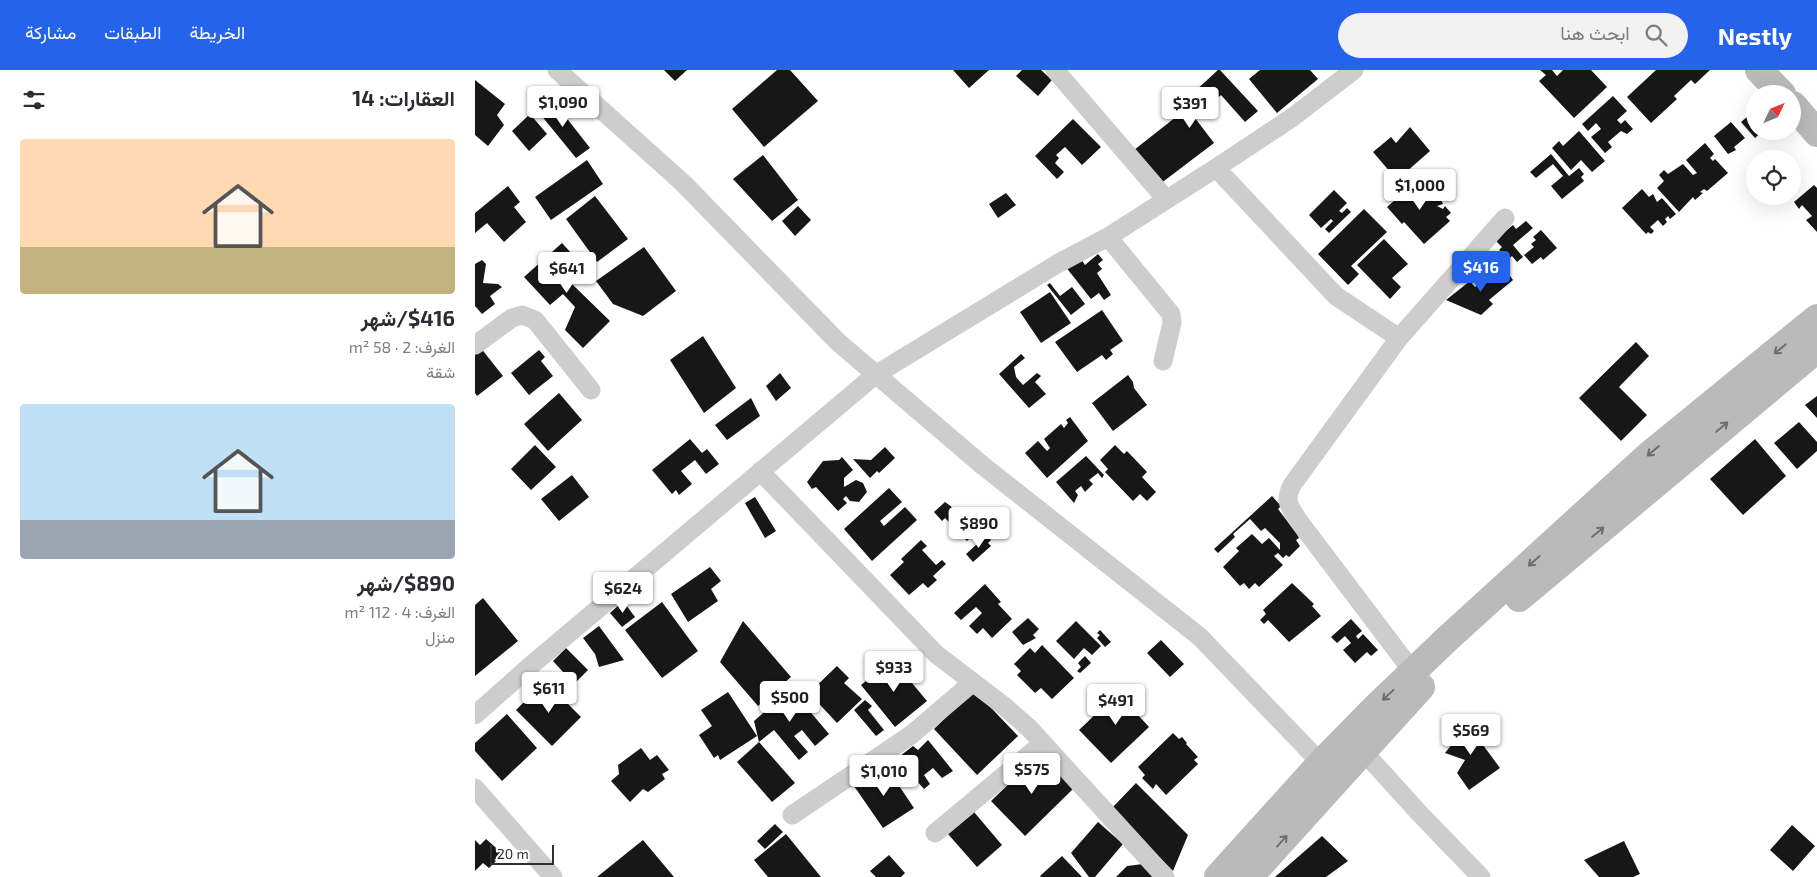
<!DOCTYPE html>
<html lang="ar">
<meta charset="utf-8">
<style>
:root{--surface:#fff;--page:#f2f2f3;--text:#2b2b33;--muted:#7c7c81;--accent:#2563eb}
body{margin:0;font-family:"Exo 2",Vazirmatn,sans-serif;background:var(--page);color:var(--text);direction:rtl;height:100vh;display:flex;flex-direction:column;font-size:19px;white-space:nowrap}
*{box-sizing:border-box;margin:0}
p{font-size:16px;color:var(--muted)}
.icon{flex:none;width:28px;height:28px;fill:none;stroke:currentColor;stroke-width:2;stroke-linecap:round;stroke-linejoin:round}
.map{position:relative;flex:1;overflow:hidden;direction:ltr}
.sheet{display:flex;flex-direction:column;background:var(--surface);width:475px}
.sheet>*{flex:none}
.needle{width:32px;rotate:47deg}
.buttons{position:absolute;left:1271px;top:15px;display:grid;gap:10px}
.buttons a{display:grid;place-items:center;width:55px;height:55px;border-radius:50%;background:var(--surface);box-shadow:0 5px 20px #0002;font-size:25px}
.scale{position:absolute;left:15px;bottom:12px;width:64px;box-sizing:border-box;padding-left:5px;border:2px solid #303030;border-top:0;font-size:14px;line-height:18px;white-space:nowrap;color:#303030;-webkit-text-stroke:4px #fff;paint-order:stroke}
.price{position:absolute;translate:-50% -42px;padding:0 11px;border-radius:5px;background:#fff;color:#222;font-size:16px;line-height:32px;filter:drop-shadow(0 1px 2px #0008)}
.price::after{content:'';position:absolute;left:50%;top:30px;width:15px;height:11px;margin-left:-8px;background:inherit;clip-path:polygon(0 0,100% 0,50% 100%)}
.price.current{background:var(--accent);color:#fff}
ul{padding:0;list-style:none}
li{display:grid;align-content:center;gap:10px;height:265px;padding:0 20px}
li span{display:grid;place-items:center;height:155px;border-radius:5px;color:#555}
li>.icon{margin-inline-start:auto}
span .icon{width:90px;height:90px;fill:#fffc;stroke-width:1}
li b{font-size:21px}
h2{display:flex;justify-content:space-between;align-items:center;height:60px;padding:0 20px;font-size:21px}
header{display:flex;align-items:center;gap:30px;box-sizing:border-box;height:70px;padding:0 25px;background:var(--accent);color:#fff}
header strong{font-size:24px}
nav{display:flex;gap:28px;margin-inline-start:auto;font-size:18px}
.search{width:350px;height:45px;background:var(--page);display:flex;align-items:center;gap:12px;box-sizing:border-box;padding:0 18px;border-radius:28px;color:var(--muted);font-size:19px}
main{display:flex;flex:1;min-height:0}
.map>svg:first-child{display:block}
.building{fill:#171717}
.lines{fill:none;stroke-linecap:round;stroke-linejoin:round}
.street{stroke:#cdcdcd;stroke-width:19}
.secondary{stroke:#bababa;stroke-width:28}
.oneway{stroke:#6e6e6e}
</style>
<header>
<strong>Nestly</strong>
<div class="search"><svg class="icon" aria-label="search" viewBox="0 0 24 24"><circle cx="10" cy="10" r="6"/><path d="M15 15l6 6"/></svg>ابحث هنا</div>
<nav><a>الخريطة</a><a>الطبقات</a><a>مشاركة</a></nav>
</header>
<main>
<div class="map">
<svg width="1342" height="807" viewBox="0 0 1342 807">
<rect width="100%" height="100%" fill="#fff"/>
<!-- building -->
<path class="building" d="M189,0h23l-12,11z
M302,0h13l28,31 -54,46 -32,-38z
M478,0h36l-20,18z
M547,0h19l11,10 -14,16 -22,-20z
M743,0h2l38,41 -13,11 -24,-27 -26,23 19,25 -54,41 -26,-34 47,-37 4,5 6,-5 -9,-10z
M785,0h50l8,9 -41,34 -28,-34z
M1065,0h12l5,6 6,-6h28l16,17 -33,31 -35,-37 7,-6z
M1181,0h54l-15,14 -4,-4 -17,16 3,3 -26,24 -24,-26z
M0,10l30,24 -8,11 7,10 -16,21 -13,-11z
M1138,26l14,15 -10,9 4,4 4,-4 8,9 -6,5 -6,-3 -13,11 4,5 -7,6 -14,-16 10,-8 -5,-6 -8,8 -6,-7z
M76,28l39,50 -14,10 -40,-49z
M1280,40v21h8l-8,7 -14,-16z
M55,44l17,20 -18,17 -17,-20z
M598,49l28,28 -19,18 -17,-18 -9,8 3,3 -4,5 9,9 -7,7 -22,-23z
M1256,52l14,16 -11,9 2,3 -8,4 -14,-18z
M935,57l20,24 -33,29 -24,-28 18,-15 5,6z
M1104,61l26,30 -13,11 -11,-12 -10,10 -19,-22 7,-7 4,5z
M1230,73l9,11 -4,4 3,3 2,-2 13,14 -21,18 -3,-2 -4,3 3,1 -8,7 -2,-3 -14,15 -22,-24 7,-7 -5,-6 5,-5 4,4 15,-10 10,11 4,-2 -11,-13z
M1076,84l18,22 10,-8 5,6 -3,3 3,4 -22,18 -11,-13 12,-10 -10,-12 -17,14 -6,-6z
M288,85l35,45 -26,21 -39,-42z
M112,90l16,24 -52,36 -16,-23z
M947,106l8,9 -13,11 2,3 6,-5 3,3 3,-3 6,7 3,-3 3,6 -6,2 6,3 2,-3 6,7 -5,4 4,4 -26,23 -20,-22 -2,2 -15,-17z
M1339,115l3,3v44l-11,-12 6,-4 -10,-11 -3,4 -5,-7z
M33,116l12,16 -6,5 12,15 -22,20 -17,-19 -12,10v-20z
M1167,119l7,8 4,-3 4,8 5,-4 14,16 -6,5 -2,-3 -3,3 2,3 -4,4 -5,-6 -8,7 4,4 -3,3 -3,-2 -2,2 -24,-26z
M859,120l13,13 -8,8 3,2 5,-5 4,4 -22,21 -4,-4 8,-8 -2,-2 -10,9 -12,-13z
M531,123l10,12 -18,13 -9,-14z
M120,126l33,43 -31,23 -31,-43z
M323,136l13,14 -16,16 -13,-15z
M889,139l23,23 -36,34 8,8 -11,11 -30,-31z
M1051,151l7,7 -20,17 10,12 -6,5 -5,-6 -6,5 -6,-7 2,-2 -3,-2 3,-3 -7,-7 18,-15 3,4z
M1066,160l16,18 -14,12 -2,-3 -9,7 -8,-9 10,-8 -3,-3 5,-4 -3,-3z
M909,169l24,25 -16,14 9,9 -11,12 -33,-34z
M87,173l20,22 -13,12 4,8 37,36 -27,27 -18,-18 10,-23 -12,-13 -13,11 -26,-28z
M169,177l32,44 -33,25 -30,-12 -17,-23z
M623,184l5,6 -5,4 4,5 -5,4 14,22 -7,5 -5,-7 -8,6 -26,-33 14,-10 6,9z
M7,190l4,4 -3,19 15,1 4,3 -12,9 5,8 -13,10 -7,-8v-42z
M1030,199l8,11 -24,20 4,4 -12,11 -35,-15 24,-19 5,6 15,-12 3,4z
M575,213l10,13 12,-9 13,17 -14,11 -24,-30z
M575,222l21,31 -30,20 -21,-31z
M627,240l21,31 -13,9 3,4 -7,6 -4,-5 -25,17 -22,-30z
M228,266l33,52 -32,25 -34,-53z
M1161,272l13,14 -30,31 28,28 -26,26 -42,-43z
M5,277l23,29 -26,20 -2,-3v-41z
M64,280l6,7 -4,4 12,15 -24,19 -18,-22z
M546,284l4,4 -11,9 2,10 7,8 14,-12 4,3 -6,6 11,12 -17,14 -30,-34z
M305,303l11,15 -15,13 -10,-15z
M653,305l5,7 1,6 13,17 -34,26 -21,-28z
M84,323l23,27 -34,31 -24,-27z
M1342,326v22l-12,-13z
M276,328l9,18 -33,24 -12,-15z
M595,347l18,24 -41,37 -22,-25 13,-12 9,10 3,-3 -6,-9 17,-15 3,4 4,-5 -2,-3z
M1324,352l18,20v9l-20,18 -23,-26z
M215,369l12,14 5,-4 12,15 -13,10 -11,-14 -14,11 11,13 -13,11 -3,-5 -4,4 -20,-24z
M1280,369l31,37 -43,39 -33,-36z
M60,375l21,22 -25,23 -20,-21z
M640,375l9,9 3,-3 20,21 -5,5 14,15 -9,9 -7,-7 -7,7 -28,-29 3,-3 -8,-9z
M410,377l10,11 -16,15 -2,-2 -7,7 -17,-19 18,1z
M611,386l18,19 -2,3 -4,-5 -9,7 4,4 -8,8 -4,-6 -6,5 3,4 -4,8 -18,-21z
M367,387l11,13 -9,8v9l12,-7 7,3 4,9 -8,10 -9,-1 -4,-5 -3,3 4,4 -9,8 -22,-24 -4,2 -5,-7 16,-21 16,-1z
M97,405l17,22 -30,24 -18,-22z
M414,418l13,14 -22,19 4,5 21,-19 12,13 -45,41 -28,-32z
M797,426l9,10 -3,3 19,25 2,4 -3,2 4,6 -11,11 -3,-2 -3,3 -5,-5 -4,3 9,9 -24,22 -4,-4 -6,6 -5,-6 -4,3 -17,-19 16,-16 -3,-3 16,-14 10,10 7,-6 11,12v-7l-15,-15 -4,3 -11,-12 -17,15 2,3 -17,16 -4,-4z
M280,427l21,34 -11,7 -20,-35z
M470,432l11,8 -4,5 5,5 6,-6 16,16 -12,11 -12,-12 3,-2 -5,-5 -2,2 -6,-6 -3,3 -8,-9z
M512,465l4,5 -3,3 3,3 -18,16 -7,-8z
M446,470l6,6 -5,4 14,15 6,-5 4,4 -13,12 4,4 -9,8 -5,-5 -14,12 -19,-20 14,-13 -3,-3z
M235,497l11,14 -10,8 7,12 -30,21 -17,-28z
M817,513l22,21 -2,2 9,10 -32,26 -21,-22 -4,4 -4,-4 6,-6 -3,-4z
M510,514l16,18 -3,2 14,15 -20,19 -9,-10 -6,6 -8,-8 13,-13 -6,-6 -15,13 -7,-7z
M8,528l35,43 -43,35v-71z
M148,531l12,16 -13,10 -12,-14z
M187,532l36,49 -36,27 -37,-48z
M553,548l11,11 -6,6 3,3 -13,7 -11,-13z
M876,549l11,12 -6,5 2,3 5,-5 15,16 -7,6 -4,-4 -12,11 -12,-13 8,-7 -6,-7 -8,7 -6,-6z
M268,551l48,56 -33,29 -38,-44z
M601,551l25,25 -9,9 -8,-7 -10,11 -18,-18z
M124,556l25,34 -25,7 -4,-13 -12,-16z
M625,560l11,12 -6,5 -8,-9 3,-3 -3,-2z
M686,570l23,24 -14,13 -23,-24z
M567,575l32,33 -22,21 -11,-11 -6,5 -18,-18 4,-4 -7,-7 16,-16 5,5z
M91,578l22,22 -14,14 -21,-23z
M610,586l6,7 -11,10 -3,-2 4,-4 -3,-4z
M417,589l35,42 -32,26 -34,-42z
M362,596l12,12 -5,5 18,16 -25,24 -28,-30z
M70,611l36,36 -29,29 -36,-36z
M648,618l21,22 -6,5 11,12 -38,36 -32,-33z
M316,619l38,45 -14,12 -13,-16 -8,6 14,16 -9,8 -25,-30 -15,12 -5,-21z
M499,620l44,46 -41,39 -43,-46z
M253,622l29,44 -37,24 -2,-5 -4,3 -15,-23 13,-9 -11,-16z
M390,630l7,6 -4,4 16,20 -8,6 -22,-26z
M32,644l30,34 -35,33 -27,-30v-8z
M988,648l37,50 -31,22 -12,-17 8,-13 -20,-7 11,-14 -5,-13z
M698,663l6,6 3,-2 5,6 -1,1 12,13 -4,3 4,4 -32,31 -10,-11 -3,5 -11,-11 3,-3 -7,-8z
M453,670l25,31 -11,7 -9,-10 -9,7 6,9 -6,5 -31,-35 7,2 13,-10 5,4z
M284,672l36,41 -23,19 -35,-40z
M166,678l9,12 7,-5 12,15 -7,4 3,5 -17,13 -5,-3 -13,13 -19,-21 8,-7 -1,-9z
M565,684l34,34 -49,48 -34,-35z
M410,695l29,43 -31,20 -29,-42z
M661,713l52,52 -15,36 -62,-62z
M499,742l28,33 -25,22 -29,-33z
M623,752l25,22 -28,33h-6l-18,-24z
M300,754l8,8 -18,17 -8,-8z
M1317,755l23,21 -22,25 -23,-21z
M311,764l35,43h-53l-14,-17z
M847,766l26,25 -22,16h-51z
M11,769l17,15 -14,14 -6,-5 -8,8v-31l5,5z
M168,770l31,37h-77z
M1149,771l16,33 -7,3h-34l-15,-17z
M414,785l16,18 -4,4h-25l-6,-6z
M587,786l20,21h-41l-1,-1z
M668,794l12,13h-39l11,-11z"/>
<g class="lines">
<!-- street -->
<path class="street" d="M82,0l126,113 155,159 144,123 218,172 121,126
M580,0l111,129
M741,98l120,128 63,42
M633,167l63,77 1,9 -9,38
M0,275l37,-27 10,-3 13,5 56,70
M285,401l176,183 68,52 25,22 136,149
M938,602l-115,-152c-9,-15 -14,-18 -6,-35l107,-147 106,-120
M0,645l54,-48 346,-292 182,-111 51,-27 108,-69 77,-51 61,-47
M888,681l57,63 61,63
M0,718l78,89
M317,745l119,-80 61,-52
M460,763l108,-90"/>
<!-- secondary -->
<path class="secondary" d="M1284,0l23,24
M1318,35l24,28
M1044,528l298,-249
M743,807l103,-114 56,-57 69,-66 203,-185 168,-137
M774,807l172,-190"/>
</g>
<!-- one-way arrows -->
<defs><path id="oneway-shaft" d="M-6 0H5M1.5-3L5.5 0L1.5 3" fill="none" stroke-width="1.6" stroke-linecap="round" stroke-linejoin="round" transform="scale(1.25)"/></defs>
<g class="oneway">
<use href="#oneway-shaft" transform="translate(1305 279) rotate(141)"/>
<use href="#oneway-shaft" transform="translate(1247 357) rotate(-40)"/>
<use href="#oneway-shaft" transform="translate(1178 381) rotate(140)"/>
<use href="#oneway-shaft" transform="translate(1123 462) rotate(-40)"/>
<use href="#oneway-shaft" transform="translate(1059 491) rotate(138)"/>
<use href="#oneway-shaft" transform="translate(913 625) rotate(137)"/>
<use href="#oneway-shaft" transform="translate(807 771) rotate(-48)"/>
</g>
</svg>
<div class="buttons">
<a><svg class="needle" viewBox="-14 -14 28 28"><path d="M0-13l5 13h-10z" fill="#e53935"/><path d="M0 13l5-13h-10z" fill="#7c7c81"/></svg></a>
<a><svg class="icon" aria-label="locate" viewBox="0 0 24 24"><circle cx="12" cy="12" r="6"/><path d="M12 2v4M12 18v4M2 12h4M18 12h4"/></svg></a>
</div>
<div class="scale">20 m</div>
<b class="price" style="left:88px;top:58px">$1,090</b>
<b class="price" style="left:715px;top:59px">$391</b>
<b class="price" style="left:945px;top:141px">$1,000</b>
<b class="price current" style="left:1006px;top:223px">$416</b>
<b class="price" style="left:92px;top:224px">$641</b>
<b class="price" style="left:504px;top:479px">$890</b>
<b class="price" style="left:148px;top:544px">$624</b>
<b class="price" style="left:419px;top:623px">$933</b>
<b class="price" style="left:74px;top:644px">$611</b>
<b class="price" style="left:315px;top:653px">$500</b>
<b class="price" style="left:641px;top:656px">$491</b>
<b class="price" style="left:996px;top:686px">$569</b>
<b class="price" style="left:557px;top:725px">$575</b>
<b class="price" style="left:409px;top:727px">$1,010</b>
</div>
<section class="sheet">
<h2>العقارات: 14<svg class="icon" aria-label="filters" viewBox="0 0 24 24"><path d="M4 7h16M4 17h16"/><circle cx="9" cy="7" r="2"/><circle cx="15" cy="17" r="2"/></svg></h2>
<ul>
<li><span style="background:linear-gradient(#ffd9b3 70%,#c2b280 0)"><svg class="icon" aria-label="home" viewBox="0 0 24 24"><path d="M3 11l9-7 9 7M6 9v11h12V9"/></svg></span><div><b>$416/شهر</b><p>الغرف: 2 · 58 m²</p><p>شقة</p></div></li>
<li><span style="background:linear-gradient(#bfe0f5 75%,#9aa5b1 0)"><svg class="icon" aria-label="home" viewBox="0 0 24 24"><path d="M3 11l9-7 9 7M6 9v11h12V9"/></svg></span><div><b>$890/شهر</b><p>الغرف: 4 · 112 m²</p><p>منزل</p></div></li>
</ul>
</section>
</main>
